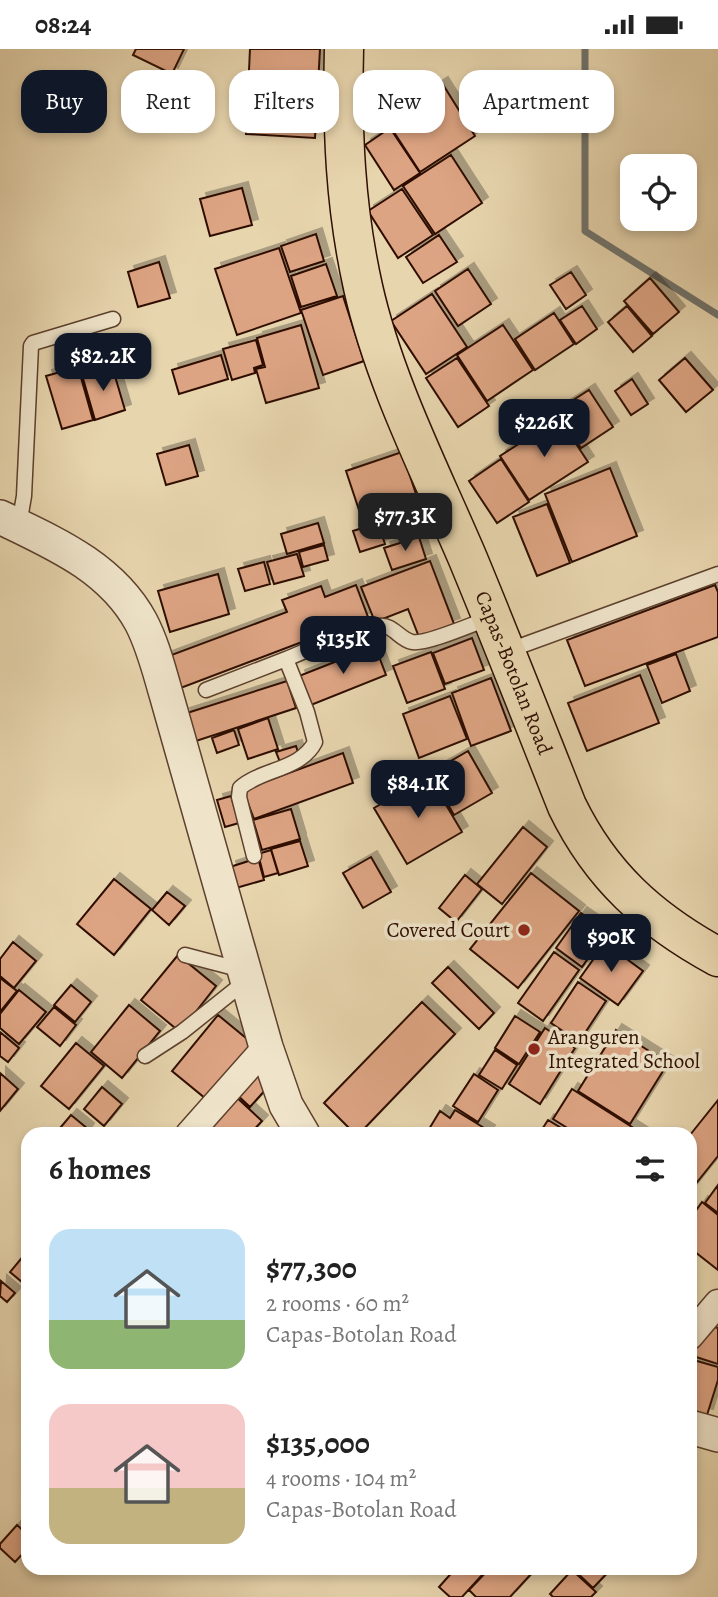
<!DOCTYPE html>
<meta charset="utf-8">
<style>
:root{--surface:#fff;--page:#f2f2f2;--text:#222;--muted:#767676;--accent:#111827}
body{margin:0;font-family:Alegreya,serif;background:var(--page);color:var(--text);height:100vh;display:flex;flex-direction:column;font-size:26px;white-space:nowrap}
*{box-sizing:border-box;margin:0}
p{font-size:23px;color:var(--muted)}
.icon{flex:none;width:38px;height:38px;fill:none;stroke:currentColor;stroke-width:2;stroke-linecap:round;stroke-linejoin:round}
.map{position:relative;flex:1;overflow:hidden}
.details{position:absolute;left:21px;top:1078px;width:676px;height:448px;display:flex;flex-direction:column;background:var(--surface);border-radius:21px;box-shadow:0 4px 10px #0003}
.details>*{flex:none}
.hud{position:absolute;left:21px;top:21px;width:677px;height:63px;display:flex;gap:14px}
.buttons{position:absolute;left:620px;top:105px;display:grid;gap:14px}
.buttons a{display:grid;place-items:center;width:77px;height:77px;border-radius:14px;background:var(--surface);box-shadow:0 4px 10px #0003;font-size:35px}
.price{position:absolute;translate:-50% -60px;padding:0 16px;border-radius:14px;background:var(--accent);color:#fff;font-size:23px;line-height:46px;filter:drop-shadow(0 2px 4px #0008)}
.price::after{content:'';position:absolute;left:50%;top:42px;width:21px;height:16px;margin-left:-10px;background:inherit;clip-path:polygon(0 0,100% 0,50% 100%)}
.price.active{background:#222;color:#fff}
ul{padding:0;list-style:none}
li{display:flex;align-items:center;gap:21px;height:175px;padding:0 28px}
li span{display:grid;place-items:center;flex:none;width:196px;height:140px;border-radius:21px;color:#555}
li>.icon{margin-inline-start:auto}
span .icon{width:84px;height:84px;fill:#fffc;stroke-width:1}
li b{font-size:30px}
h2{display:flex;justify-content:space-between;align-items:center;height:84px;padding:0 28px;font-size:30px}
.chip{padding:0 24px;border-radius:21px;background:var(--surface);box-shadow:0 4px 10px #0003;font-size:24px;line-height:63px}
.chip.active{background:var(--accent);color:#fff}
.status{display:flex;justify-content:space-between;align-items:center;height:49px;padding:0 35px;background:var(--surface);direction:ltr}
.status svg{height:19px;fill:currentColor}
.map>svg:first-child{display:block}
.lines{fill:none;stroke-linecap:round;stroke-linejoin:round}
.stream{stroke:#70736d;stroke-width:7}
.building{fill:#dda483;stroke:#2f0f02;stroke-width:2;filter:url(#shadow)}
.service-casing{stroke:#5d402d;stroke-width:17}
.minor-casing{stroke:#5d402d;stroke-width:29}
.tertiary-casing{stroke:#5d402d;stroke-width:36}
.primary-casing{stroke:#2f0f02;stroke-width:41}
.service{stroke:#efe4ca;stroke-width:14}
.minor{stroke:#efe4ca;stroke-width:26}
.tertiary{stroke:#efe4ca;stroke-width:33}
.primary{stroke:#e7d5ae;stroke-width:38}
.poi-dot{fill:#8f2418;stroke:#efe4ca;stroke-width:2.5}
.labels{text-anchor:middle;stroke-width:7;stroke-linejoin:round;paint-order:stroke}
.street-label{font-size:21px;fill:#2f0f02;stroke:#efe4ca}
.poi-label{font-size:21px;fill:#2f0f02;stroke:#efe4ca;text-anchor:end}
</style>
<div class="status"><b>08:24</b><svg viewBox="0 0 49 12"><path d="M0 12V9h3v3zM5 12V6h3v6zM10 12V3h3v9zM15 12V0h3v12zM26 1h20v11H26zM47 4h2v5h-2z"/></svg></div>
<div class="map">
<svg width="718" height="1548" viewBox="0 0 718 1548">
<defs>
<filter id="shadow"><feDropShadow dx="6" dy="-6" stdDeviation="0" flood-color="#0004"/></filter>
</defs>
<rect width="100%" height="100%" fill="#e7d5ae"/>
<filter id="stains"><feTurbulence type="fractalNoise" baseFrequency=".00286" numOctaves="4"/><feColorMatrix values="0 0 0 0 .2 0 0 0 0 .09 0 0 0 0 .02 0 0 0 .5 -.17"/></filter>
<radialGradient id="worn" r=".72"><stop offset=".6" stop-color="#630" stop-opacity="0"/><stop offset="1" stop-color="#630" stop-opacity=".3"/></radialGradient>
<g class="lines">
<!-- stream -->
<path class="stream" d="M585,0v182l133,84"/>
</g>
<!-- building -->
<path class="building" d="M136,0h48l-12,25 -39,-19z
M250,0h70l-5,89 -69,-4z
M442,34l33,53 -55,36 -34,-52z
M390,79l30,45 -26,17 -29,-45z
M451,106l31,48 -47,31 -32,-48z
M242,139l10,37 -42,11 -10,-37z
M402,140l31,46 -35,23 -30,-47z
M316,185l8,27 -34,11 -9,-26z
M439,186l18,27 -34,21 -17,-26z
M279,199l22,65 -64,22 -22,-66z
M159,213l11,36 -32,9 -10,-35z
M326,215l11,32 -36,11 -10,-31z
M468,220l23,35 -33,22 -23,-35z
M571,223l15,23 -20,14 -16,-24z
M650,229l29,34 -26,22 -29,-33z
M432,245l35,53 -41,27 -35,-53z
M343,247l21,65 -41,14 -22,-65z
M582,257l15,23 -21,15 -16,-24z
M627,257l25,30 -19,16 -25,-30z
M554,264l20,31 -39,26 -20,-31z
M301,276l18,63 -53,15 -10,-34 9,-2 -8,-29z
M503,276l30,45 -46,31 -30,-46z
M256,291l7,25 -9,3 1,5 -23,7 -9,-31z
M221,306l7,24 -49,15 -7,-24z
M457,309l32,48 -31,21 -32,-49z
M685,309l28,32 -27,22 -27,-32z
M112,317l13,44 -30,10 -13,-45z
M78,318l15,53 -31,9 -16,-53z
M632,330l16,25 -17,11 -16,-24z
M589,341l24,37 -32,21 -25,-37z
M559,369l29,44 -59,38 -29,-44z
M189,396l9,31 -32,9 -9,-31z
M402,403l18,54 -56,19 -18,-54z
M501,410l28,43 -32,21 -28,-42z
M610,419l27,68 -65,26 -27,-68z
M547,455l23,59 -33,13 -24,-59z
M318,474l6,20 -37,11 -6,-20z
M378,474l7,21 -25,8 -7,-21z
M419,488l7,22 -34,11 -8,-22z
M324,496l4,15 -25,7 -4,-15z
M297,505l7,22 -30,8 -7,-22z
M430,512l24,63 -35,13 -11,-28 -33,13 -14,-35z
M264,513l6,22 -25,7 -7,-22z
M218,525l11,40 -59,18 -12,-41z
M356,536l12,32 -190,72 -12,-32 121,-45 -5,-12 39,-14 4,11z
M715,536l3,7v45l-133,49 -18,-46z
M472,589l12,32 -39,14 -12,-31z
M375,597l11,29 -75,30 -12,-29z
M431,603l14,37 -38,14 -14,-37z
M676,605l14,37 -28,12 -15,-38z
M640,626l19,48 -72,28 -19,-48z
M491,629l20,53 -40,15 -19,-53z
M287,632l9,27 -103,34 -9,-28z
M450,647l17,43 -48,19 -16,-44z
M268,669l10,31 -30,10 -10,-30z
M234,681l5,15 -22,8 -5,-15z
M296,697l3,10 -19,6 -4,-10z
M468,702l24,42 -38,22 -24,-42z
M343,704l10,30 -99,36 -11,-29z
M429,727l33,56 -55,32 -33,-56z
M231,747l8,27 -14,4 -8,-27z
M291,760l9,30 -38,11 -9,-30z
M523,778l24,20 -45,57 -25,-20z
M300,792l8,25 -29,9 -8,-26z
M271,801l7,23 -14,4 -6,-23z
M371,808l20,35 -28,16 -20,-35z
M258,809l6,22 -28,8 -6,-21z
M531,824l48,38 -61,77 -48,-39z
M465,826l17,14 -26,33 -17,-14z
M114,830l37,30 -37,46 -37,-31z
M167,843l18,14 -16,19 -17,-15z
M581,864l26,18 -25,36 -26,-19z
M13,893l23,19 -22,27 -14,-12v-17z
M605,894l38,28 -25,34 -38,-27z
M554,903l25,18 -36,51 -25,-18z
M178,906l38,31 -36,46 -39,-32z
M448,918l46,46 -15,16 -47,-46z
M0,929l17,13 -17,21z
M578,933l28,19 -27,41 -28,-19z
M71,936l20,17 -16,20 -21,-17z
M19,941l27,22 -27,32 -19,-16v-14z
M422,953l33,32 -96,100h-4l-31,-31z
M129,956l31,26 -38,47 -31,-26z
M54,958l22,18 -16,21 -23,-19z
M218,966l39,32 -46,56 -39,-32z
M515,967l25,16 -21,32 -24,-16z
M545,979l30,20 -35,56 -31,-20z
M616,981l52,33 -38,61 -52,-33z
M0,983l19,16 -11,14 -8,-6z
M76,994l28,23 -35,43 -28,-23z
M495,1001l22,15 -15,24 -23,-14z
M259,1014l17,15 -26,29 -17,-16z
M0,1024l18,16 -18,22z
M474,1025l24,16 -20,32 -25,-16z
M102,1038l20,17 -18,22 -20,-17z
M572,1040l71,45h-66l-24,-15z
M233,1045l29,27 -12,13h-55z
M718,1051v56l-28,35v-56z
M455,1061l34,21 -2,3h-61l14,-23 10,7z
M71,1066l17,14 -3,5h-30z
M548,1071l23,14h-32z
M718,1136v28l-13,-10z
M702,1153l16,13v55l-28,-22v-29z
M25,1205l3,3v30l-18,-15z
M1,1232l14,12 -8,9 -7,-6z
M703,1275l15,4v36l-25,-8z
M690,1310l28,8v13l-11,35 -17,-5z
M17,1476l11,10v13l-13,14 -15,-14v-4z
M456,1519h20l7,6 -21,23h-12l-11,-10z
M490,1519h36l6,5 -22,24h-34l-7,-7z
M572,1519h39v1l-18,19z
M572,1521l24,22 -5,5h-38l-3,-3z"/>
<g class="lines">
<defs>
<path id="service" d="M19,476l5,-29 7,-150 2,-3 80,-24
M507,602l211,-77
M206,641l80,-31
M254,807l-15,-59 1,-9c21,-19 61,-18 75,-46l-8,-30 -21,-53c30,-12 62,-29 93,-33 14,-2 20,13 33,16 14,3 63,-19 78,-24
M185,906l57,15
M145,1007l37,-24 64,-51"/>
<path id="minor" d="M189,1085l77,-87
M690,1287l28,-33"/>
<path id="tertiary" d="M0,468c54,26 111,50 141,105 12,23 18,48 25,72l100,353 20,58 17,29
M690,1378l28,8"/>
<g id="primary">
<path id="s1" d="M344,0c-2,82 1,157 19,238 21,94 67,183 105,272 34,82 66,164 99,247 34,70 83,114 151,151"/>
</g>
</defs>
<!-- service casing -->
<use href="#service" class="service-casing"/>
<!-- minor casing -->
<use href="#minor" class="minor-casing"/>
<!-- tertiary casing -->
<use href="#tertiary" class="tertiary-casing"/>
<!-- primary casing -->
<use href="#primary" class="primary-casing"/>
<!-- service -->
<use href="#service" class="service"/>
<!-- minor -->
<use href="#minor" class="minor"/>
<!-- tertiary -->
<use href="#tertiary" class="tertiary"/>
<!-- primary -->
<use href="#primary" class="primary"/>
</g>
<!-- markers -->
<g class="poi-dot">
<circle cx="524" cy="881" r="7"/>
<circle cx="534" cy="1000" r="7"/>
</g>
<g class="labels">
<!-- street labels -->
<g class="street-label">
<text dy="7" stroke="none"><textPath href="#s1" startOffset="654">Capas-Botolan Road</textPath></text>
</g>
<!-- poi labels -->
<g class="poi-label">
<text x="510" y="888">Covered Court</text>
<text x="548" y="995" text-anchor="start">Aranguren<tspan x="548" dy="24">Integrated School</tspan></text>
</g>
</g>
<rect width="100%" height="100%" filter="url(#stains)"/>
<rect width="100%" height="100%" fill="url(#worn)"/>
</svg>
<div class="buttons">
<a><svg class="icon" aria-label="locate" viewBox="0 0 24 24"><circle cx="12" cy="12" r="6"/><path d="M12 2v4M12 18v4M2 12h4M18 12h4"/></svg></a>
</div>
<b class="price" style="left:103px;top:344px">$82.2K</b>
<b class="price" style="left:544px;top:410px">$226K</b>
<b class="price active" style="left:405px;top:504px">$77.3K</b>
<b class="price" style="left:343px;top:627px">$135K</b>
<b class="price" style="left:418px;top:771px">$84.1K</b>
<b class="price" style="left:611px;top:925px">$90K</b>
<div class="hud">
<a class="chip active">Buy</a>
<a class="chip">Rent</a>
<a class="chip">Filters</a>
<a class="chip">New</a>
<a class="chip">Apartment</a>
</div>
<section class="details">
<h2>6 homes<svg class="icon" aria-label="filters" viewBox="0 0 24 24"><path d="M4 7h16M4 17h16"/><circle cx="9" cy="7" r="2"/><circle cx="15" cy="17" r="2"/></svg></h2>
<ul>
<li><span style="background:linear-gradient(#bfe0f5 65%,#8fb573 0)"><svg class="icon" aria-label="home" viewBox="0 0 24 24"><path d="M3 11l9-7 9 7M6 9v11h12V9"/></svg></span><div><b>$77,300</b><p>2 rooms · 60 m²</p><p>Capas-Botolan Road</p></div></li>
<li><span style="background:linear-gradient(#f6c9c9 60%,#c2b280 0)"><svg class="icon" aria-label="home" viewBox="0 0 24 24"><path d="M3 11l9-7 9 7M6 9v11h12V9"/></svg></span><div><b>$135,000</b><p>4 rooms · 104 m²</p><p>Capas-Botolan Road</p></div></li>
</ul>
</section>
</div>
